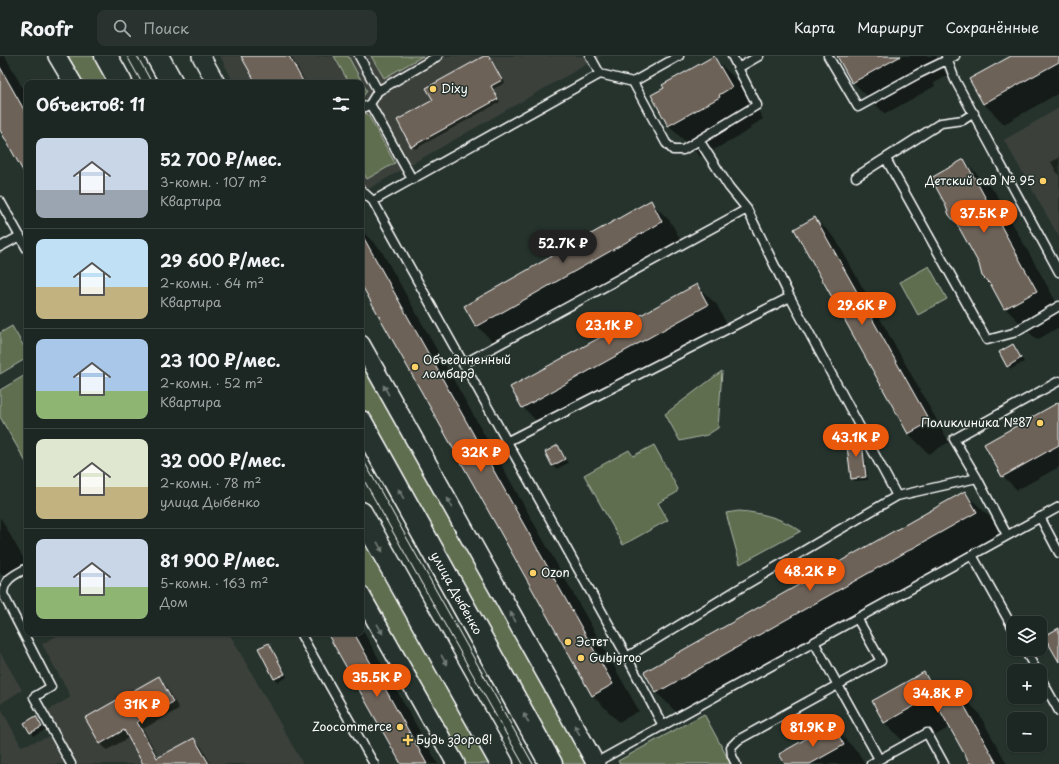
<!DOCTYPE html>
<html lang="ru">
<meta charset="utf-8">
<style>
:root{--surface:#1c2622;--page:#29322f;--text:#f1f3f6;--muted:#a0a5a5;--line:#3a4340;--accent:#ea580c}
body{margin:0;font-family:"Playpen Sans",sans-serif;background:var(--page);color:var(--text);height:100vh;display:flex;flex-direction:column;font-size:15px;white-space:nowrap}
*{box-sizing:border-box;margin:0}
p{font-size:13px;color:var(--muted)}
.icon{flex:none;width:22px;height:22px;fill:none;stroke:currentColor;stroke-width:2;stroke-linecap:round;stroke-linejoin:round}
.map{position:relative;flex:1;overflow:hidden}
.details{position:absolute;left:24px;top:24px;width:340px;height:556px;display:flex;flex-direction:column;background:var(--surface);border-radius:8px;box-shadow:0 1px 3px #0004,0 0 0 1px var(--line)}
.details>*{flex:none}
.buttons{position:absolute;left:1007px;top:560px;display:grid;gap:8px}
.buttons a{display:grid;place-items:center;width:40px;height:40px;border-radius:8px;background:var(--surface);box-shadow:0 1px 3px #0004,0 0 0 1px var(--line);font-size:20px}
.price{position:absolute;translate:-50% -34px;padding:0 9px;border-radius:14px;background:var(--accent);color:#fff;font-size:13px;line-height:26px;filter:drop-shadow(0 1px 2px #0008)}
.price::after{content:'';position:absolute;left:50%;top:24px;width:12px;height:9px;margin-left:-6px;background:inherit;clip-path:polygon(0 0,100% 0,50% 100%)}
.price.on{background:#222;color:#fff}
ul{padding:0;list-style:none}
li{display:flex;align-items:center;gap:12px;height:100px;padding:0 12px}
li+li{border-top:1px solid var(--line)}
li span{display:grid;place-items:center;flex:none;width:112px;height:80px;border-radius:8px;color:#555}
li>.icon{margin-inline-start:auto}
span .icon{width:48px;height:48px;fill:#fffc;stroke-width:1}
li b{font-size:17px}
h2{display:flex;justify-content:space-between;align-items:center;height:48px;padding:0 12px;font-size:17px}
header{display:flex;align-items:center;gap:24px;box-sizing:border-box;height:56px;padding:0 20px;background:var(--surface);border-bottom:1px solid var(--line)}
header strong{font-size:19px}
nav{display:flex;gap:22px;margin-inline-start:auto;font-size:14px}
.search{width:280px;height:36px;background:var(--page);display:flex;align-items:center;gap:10px;box-sizing:border-box;padding:0 14px;border-radius:8px;color:var(--muted);font-size:15px}
.map>svg:first-child{display:block}
.built{fill:#3b413a}
.green{fill:#5e6e50;stroke:#aeb6a8}
.shadow{fill:#0007}
.building{fill:#6d6258;stroke:#fff}
.lines{fill:none;stroke-linecap:round;stroke-linejoin:round}
.service-casing{stroke:#fff;stroke-width:11}
.minor-casing{stroke:#fff;stroke-width:20}
.secondary-casing{stroke:#fff;stroke-width:25}
.service{stroke:#26332d;stroke-width:8}
.minor{stroke:#26332d;stroke-width:17}
.secondary{stroke:#26332d;stroke-width:22}
.tram{stroke:#fff;stroke-width:1}
.oneway{fill:#727a76}
.poi-dot{fill:#ffd166;stroke:#26332d;stroke-width:1.5}
.labels{text-anchor:middle;stroke-width:3;stroke-linejoin:round;paint-order:stroke}
.poi-label{font-size:12px;fill:#fff;stroke:#26332d;text-anchor:start}
.street-label{font-size:12px;fill:#fff;stroke:#26332d}
</style>
<header>
<strong>Roofr</strong>
<div class="search"><svg class="icon" aria-label="search" viewBox="0 0 24 24"><circle cx="10" cy="10" r="6"/><path d="M15 15l6 6"/></svg>Поиск</div>
<nav><a>Карта</a><a>Маршрут</a><a>Сохранённые</a></nav>
</header>
<div class="map">
<svg width="1059" height="708" viewBox="0 0 1059 708">
<rect width="100%" height="100%" fill="#26332d"/>
<filter id="ink" filterUnits="userSpaceOnUse"><feTurbulence type="fractalNoise" baseFrequency=".025" numOctaves="2"/><feDisplacementMap in="SourceGraphic" scale="8" xChannelSelector="R" yChannelSelector="G"/><feConvolveMatrix kernelMatrix="1 2 1 2 8 2 1 2 1" color-interpolation-filters="sRGB"/></filter>
<g filter="url(#ink)">
<!-- built -->
<path class="built" d="M220,0h381l-240,137v-110h-127z
M1059,52v129l-55,-97z
M62,577h167l74,131h-226l-30,-53 24,-14 -29,-53z
M0,596l22,38 -22,14z
M0,650l21,40 28,-9 15,27h-64z"/>
<!-- green -->
<path class="green" d="M68,0h26l15,27h-26z
M334,0h14l19,35 -6,8v-16h-12z
M371,0h52l-39,22z
M367,57l28,50 -28,16 -6,-10v-53z
M929,210l18,33 -29,16 -18,-33z
M12,270l15,26v6l-27,16v-41z
M361,304l226,404h-28l-198,-356z
M722,315l-4,57 -11,7 -27,6 -15,-27z
M27,318v90l-27,-47v-27z
M654,389l24,44 -2,4 -18,10 10,17 -45,25 -39,-70 45,-25 4,6z
M739,455c24,2 42,7 62,20l-61,33 -14,-51z
M361,473l132,235h-28l-104,-186z
M704,658l27,50h-111l-2,-3z"/>
<!-- shadow -->
<path class="shadow" d="M0,0h5l22,40v80l-27,-48z
M248,0h43l15,27h-49z
M486,0l5,2 14,25 -12,6 7,13 -85,47 -3,-3 22,-45z
M838,0h98l11,20 -13,7 1,3 -50,28 -32,-32z
M1013,0h46v37l-55,31 -20,-20 -13,-24z
M714,2l32,31 17,30 -13,8 1,2 -50,28 -32,-31 -17,-31z
M1059,102v18l-8,-14z
M964,105l31,31 64,115v20l-22,13 -32,-32 -47,-85z
M651,146l19,19 12,21 -185,104 -20,-20z
M815,162l20,20 114,204 -20,12 -20,-20 -114,-204z
M361,174l20,20 258,461 -20,11 -26,-26 -232,-414z
M697,230l20,19 10,20 -185,102 -19,-20z
M1013,290l11,16 -13,7 -3,-3z
M1059,347v64l-42,23 -14,-14z
M858,382l6,8 4,34 -13,1 -3,-3z
M558,390l10,17 -12,6 -3,-3z
M964,436l27,26 11,21 -319,180 -26,-26 -12,-21z
M0,461l26,46 -23,13 -3,-3z
M361,571l77,137h-36l-74,-131h33z
M269,588l18,33 -9,5 -3,-3z
M924,617l17,18 10,-6 27,27 29,52h-36l-21,-37 -39,22 -26,-26 -12,-21z
M159,621l6,7 14,25 -36,20 16,29 35,-19 7,7 10,18h-66l-15,-27 -23,13 -7,-7z
M36,661l9,13 -11,6 -9,-13z
M831,669l27,27 7,12h-79z"/>
<!-- building -->
<path class="building" d="M241,0h48l15,27h-48z
M484,0h5l13,24 -11,6 7,13 -87,48 -14,-27 36,-20 -7,-12z
M714,0l18,31 -13,8 1,2 -52,29 -17,-31 13,-7 -2,-3z
M837,0h64l-49,27z
M1011,0h48v6l-76,42 -14,-25z
M0,11l27,48v63l-27,-48z
M964,103l73,132 -33,18 -13,-24 -9,-9 -3,-12 -22,-40 -8,-9 -4,-11 -14,-26z
M651,144l11,22 -186,105 -12,-21z
M815,161l115,205 -22,12 -114,-205z
M361,177l252,451 -21,12 -231,-412z
M697,228l11,21 -186,103 -12,-21z
M1013,288l8,14 -14,9 -8,-15z
M1059,346v43l-57,32 -18,-33z
M859,381l3,5 4,35 -15,2 -5,-41z
M558,389l7,14 -13,7 -7,-14z
M965,435l12,21 -321,181 -12,-21z
M1059,572v34l-15,-26z
M327,577h27l73,131h-26z
M269,587l16,31 -11,5 -16,-31z
M924,616l12,21 16,-9 45,80h-27l-38,-68 -48,27 -12,-22z
M159,620l14,26 -36,20 20,36 37,-20 15,26h-66l-19,-34 -24,14 -15,-26z
M36,660l6,11 -12,6 -6,-10z
M832,668l12,21 -34,19h-25l-6,-10z"/>
<g class="lines">
<defs>
<path id="service" d="M359,0l19,35
M590,0l10,18 33,8 33,61 7,7h10l74,-45 -25,-49
M828,0l30,51 60,-33 37,-18
M946,0l9,24 104,192
M738,12l21,-12
M633,26l46,-26
M370,48l42,75
M361,53l9,-5 8,-13 60,-35
M699,84l30,47 18,22 43,88 107,199
M886,103l101,181 26,-7 46,-27
M856,121l85,-54 22,-3 11,-7
M361,134l12,11 254,456 36,69
M0,145l27,48
M373,145l227,-127
M0,191l20,-11
M463,308l284,-155
M506,386l284,-145
M1040,461l19,36
M1007,479l-30,-57 -23,-39 105,-58
M972,499l42,75
M27,512c-12,7 -23,10 -24,26l48,93 -17,10 37,67
M300,577l74,131
M814,586l65,117
M1024,593l13,22
M627,601l113,-69 157,-92 80,-18
M1040,621l19,34
M595,707l464,-256
M736,708l-4,-8 -1,-9 7,-7 143,-79 -24,-43
M871,708l56,-31 17,31"/>
<path id="minor" d="M57,0l16,27
M201,0l15,27
M361,288l235,420
M361,539l95,169"/>
<g id="secondary">
<path d="M106,0l15,27"/>
<path d="M157,0l15,27"/>
<path id="s1" d="M361,366l190,342"/>
<path d="M361,457l141,251"/>
</g>
</defs>
<!-- service casing -->
<use href="#service" class="service-casing"/>
<!-- minor casing -->
<use href="#minor" class="minor-casing"/>
<!-- secondary casing -->
<use href="#secondary" class="secondary-casing"/>
<!-- service -->
<use href="#service" class="service"/>
<!-- minor -->
<use href="#minor" class="minor"/>
<!-- secondary -->
<use href="#secondary" class="secondary"/>
<!-- tram -->
<path class="tram" d="M127,0l15,27
M137,0l15,27
M361,400l172,308
M361,419l162,289"/>
</g>
<!-- one-way arrows -->
<defs><path id="oneway-solid" d="M-6-.8H1V-3.2L6.5 0L1 3.2V.8H-6Z"/></defs>
<g class="oneway">
<use href="#oneway-solid" transform="translate(386 334) rotate(-119)"/>
<use href="#oneway-solid" transform="translate(401 438) rotate(-119)"/>
<use href="#oneway-solid" transform="translate(450 447) rotate(-119)"/>
<use href="#oneway-solid" transform="translate(380 491) rotate(61)"/>
<use href="#oneway-solid" transform="translate(513 561) rotate(-119)"/>
<use href="#oneway-solid" transform="translate(380 573) rotate(61)"/>
<use href="#oneway-solid" transform="translate(444 604) rotate(61)"/>
<use href="#oneway-solid" transform="translate(526 662) rotate(-119)"/>
<use href="#oneway-solid" transform="translate(577 674) rotate(-119)"/>
</g>
</g>
<!-- markers -->
<g class="poi-dot">
<circle cx="433" cy="33" r="4"/>
<circle cx="1043" cy="125" r="4"/>
<circle cx="415" cy="311" r="4"/>
<circle cx="1040" cy="367" r="4"/>
<circle cx="533" cy="517" r="4"/>
<circle cx="568" cy="586" r="4"/>
<circle cx="581" cy="602" r="4"/>
<circle cx="400" cy="671" r="4"/>
<path d="M406 678h4v4h4v4h-4v4h-4v-4h-4v-4h4z"/>
</g>
<g class="labels">
<!-- poi labels -->
<g class="poi-label">
<text x="441" y="37">Dixy</text>
<text x="1035" y="129" text-anchor="end">Детский сад № 95</text>
<text x="423" y="308">Объединенный<tspan x="423" dy="14">ломбард</tspan></text>
<text x="1032" y="371" text-anchor="end">Поликлиника №87</text>
<text x="541" y="521">Ozon</text>
<text x="576" y="590">Эстет</text>
<text x="589" y="606">Gubigroo</text>
<text x="392" y="675" text-anchor="end">Zoocommerce</text>
<text x="416" y="688">Будь здоров!</text>
</g>
<!-- street labels -->
<g class="street-label">
<text dy="4" stroke="none"><textPath href="#s1" startOffset="196">улица Дыбенко</textPath></text>
</g>
</g>
</svg>
<div class="buttons">
<a><svg class="icon" aria-label="layers" viewBox="0 0 24 24"><path d="M12 4l9 5-9 5-9-5zM3 14l9 5 9-5"/></svg></a>
<a>+</a>
<a>−</a>
</div>
<b class="price" style="left:984px;top:178px">37.5K ₽</b>
<b class="price on" style="left:563px;top:208px">52.7K ₽</b>
<b class="price" style="left:862px;top:270px">29.6K ₽</b>
<b class="price" style="left:609px;top:290px">23.1K ₽</b>
<b class="price" style="left:856px;top:402px">43.1K ₽</b>
<b class="price" style="left:481px;top:417px">32K ₽</b>
<b class="price" style="left:810px;top:536px">48.2K ₽</b>
<b class="price" style="left:377px;top:642px">35.5K ₽</b>
<b class="price" style="left:938px;top:658px">34.8K ₽</b>
<b class="price" style="left:142px;top:669px">31K ₽</b>
<b class="price" style="left:813px;top:692px">81.9K ₽</b>
<section class="details">
<h2>Объектов: 11<svg class="icon" aria-label="filters" viewBox="0 0 24 24"><path d="M4 7h16M4 17h16"/><circle cx="9" cy="7" r="2"/><circle cx="15" cy="17" r="2"/></svg></h2>
<ul>
<li><span style="background:linear-gradient(#c9d6e8 65%,#9aa5b1 0)"><svg class="icon" aria-label="home" viewBox="0 0 24 24"><path d="M3 11l9-7 9 7M6 9v11h12V9"/></svg></span><div><b>52 700 ₽/мес.</b><p>3-комн. · 107 m²</p><p>Квартира</p></div></li>
<li><span style="background:linear-gradient(#bfe0f5 60%,#c2b280 0)"><svg class="icon" aria-label="home" viewBox="0 0 24 24"><path d="M3 11l9-7 9 7M6 9v11h12V9"/></svg></span><div><b>29 600 ₽/мес.</b><p>2-комн. · 64 m²</p><p>Квартира</p></div></li>
<li><span style="background:linear-gradient(#a9c7e8 65%,#8fb573 0)"><svg class="icon" aria-label="home" viewBox="0 0 24 24"><path d="M3 11l9-7 9 7M6 9v11h12V9"/></svg></span><div><b>23 100 ₽/мес.</b><p>2-комн. · 52 m²</p><p>Квартира</p></div></li>
<li><span style="background:linear-gradient(#dfe7d0 60%,#c2b280 0)"><svg class="icon" aria-label="home" viewBox="0 0 24 24"><path d="M3 11l9-7 9 7M6 9v11h12V9"/></svg></span><div><b>32 000 ₽/мес.</b><p>2-комн. · 78 m²</p><p>улица Дыбенко</p></div></li>
<li><span style="background:linear-gradient(#c9d6e8 60%,#8fb573 0)"><svg class="icon" aria-label="home" viewBox="0 0 24 24"><path d="M3 11l9-7 9 7M6 9v11h12V9"/></svg></span><div><b>81 900 ₽/мес.</b><p>5-комн. · 163 m²</p><p>Дом</p></div></li>
</ul>
</section>
</div>
